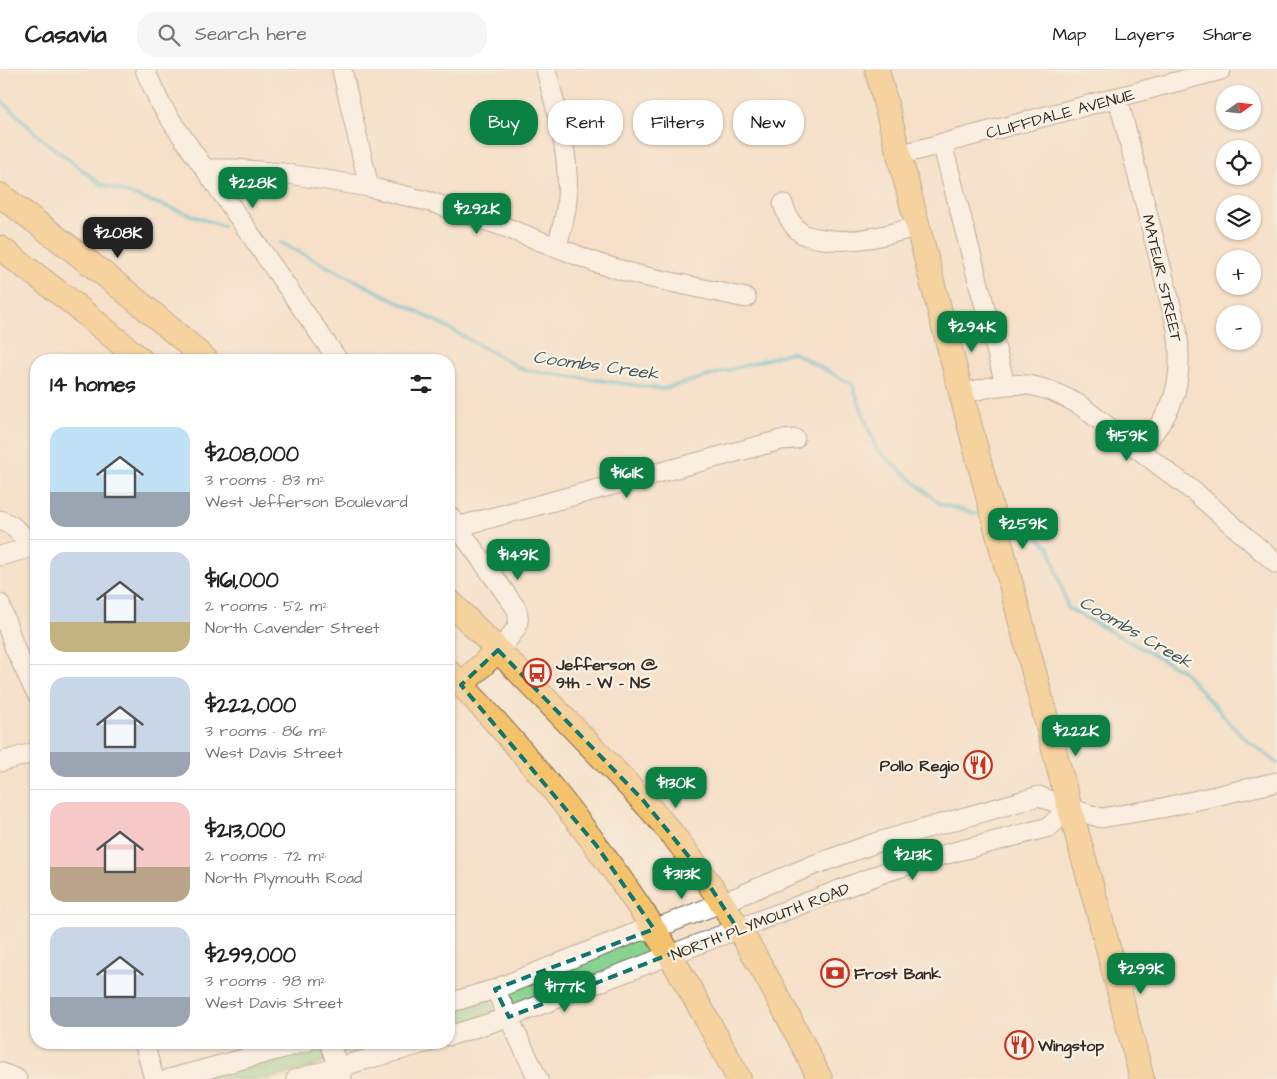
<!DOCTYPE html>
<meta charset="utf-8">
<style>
:root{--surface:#fff;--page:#f6f6f6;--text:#222;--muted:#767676;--line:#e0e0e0;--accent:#0b8043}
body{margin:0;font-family:"Architects Daughter",sans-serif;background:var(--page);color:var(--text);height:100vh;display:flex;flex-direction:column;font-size:19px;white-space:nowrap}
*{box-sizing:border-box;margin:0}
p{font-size:16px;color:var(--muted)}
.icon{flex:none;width:28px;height:28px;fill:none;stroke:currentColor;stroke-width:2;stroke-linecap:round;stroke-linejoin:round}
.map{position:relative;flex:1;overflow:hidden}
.details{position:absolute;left:30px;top:284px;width:425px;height:695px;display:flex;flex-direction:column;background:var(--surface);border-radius:20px;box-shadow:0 1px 4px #0004}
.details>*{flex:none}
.guide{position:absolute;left:470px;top:30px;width:475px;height:45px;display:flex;gap:10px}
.needle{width:32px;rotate:75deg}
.tools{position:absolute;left:1216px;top:15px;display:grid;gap:10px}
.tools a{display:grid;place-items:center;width:45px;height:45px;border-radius:50%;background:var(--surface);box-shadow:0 1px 4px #0004;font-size:25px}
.price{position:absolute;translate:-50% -42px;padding:0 11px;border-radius:10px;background:var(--accent);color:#fff;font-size:16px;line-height:32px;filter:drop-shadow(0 1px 2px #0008)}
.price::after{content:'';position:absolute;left:50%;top:30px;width:15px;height:11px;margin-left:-8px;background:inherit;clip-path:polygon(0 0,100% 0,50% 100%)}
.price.active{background:#222;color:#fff}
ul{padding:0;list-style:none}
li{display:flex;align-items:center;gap:15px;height:125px;padding:0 20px}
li+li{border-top:1px solid var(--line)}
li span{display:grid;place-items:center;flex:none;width:140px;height:100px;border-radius:15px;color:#555}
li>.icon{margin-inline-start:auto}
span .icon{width:60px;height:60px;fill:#fffc;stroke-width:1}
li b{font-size:21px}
h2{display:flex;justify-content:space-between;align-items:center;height:60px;padding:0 20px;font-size:21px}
.chip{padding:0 18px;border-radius:20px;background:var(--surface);box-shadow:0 1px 4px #0004;font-size:18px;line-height:45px}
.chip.active{background:var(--accent);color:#fff}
header{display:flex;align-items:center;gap:30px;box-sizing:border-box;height:70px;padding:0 25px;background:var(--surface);border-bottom:1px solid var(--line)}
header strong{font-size:24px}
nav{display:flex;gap:28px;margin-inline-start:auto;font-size:18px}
.search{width:350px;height:45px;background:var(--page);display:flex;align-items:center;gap:12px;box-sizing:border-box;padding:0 18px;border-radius:20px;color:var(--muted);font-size:19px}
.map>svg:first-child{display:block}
.green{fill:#88d390;stroke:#627e57}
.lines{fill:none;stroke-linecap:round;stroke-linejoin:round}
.stream{stroke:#52bccf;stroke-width:4}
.minor-casing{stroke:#7c6a5a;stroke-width:21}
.major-casing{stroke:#7c6a5a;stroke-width:26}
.minor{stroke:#fff;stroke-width:19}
.major{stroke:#f4c26a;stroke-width:24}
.marked{fill:none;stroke:#0f766e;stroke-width:4;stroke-dasharray:10 6;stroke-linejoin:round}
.labels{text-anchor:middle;stroke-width:4.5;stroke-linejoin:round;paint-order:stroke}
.street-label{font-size:16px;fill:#3b2a1e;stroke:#f7f3e8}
.poi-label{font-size:16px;font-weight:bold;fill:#3b2a1e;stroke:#f7f3e8;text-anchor:start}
.water-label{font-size:18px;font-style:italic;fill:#425653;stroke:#f7f3e8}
</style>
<header>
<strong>Casavia</strong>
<div class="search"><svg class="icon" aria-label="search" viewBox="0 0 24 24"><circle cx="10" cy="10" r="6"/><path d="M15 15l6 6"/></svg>Search here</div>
<nav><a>Map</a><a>Layers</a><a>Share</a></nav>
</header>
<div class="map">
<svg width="1277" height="1009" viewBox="0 0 1277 1009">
<rect width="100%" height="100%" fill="#f7f3e8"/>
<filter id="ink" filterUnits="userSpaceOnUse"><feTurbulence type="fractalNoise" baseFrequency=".02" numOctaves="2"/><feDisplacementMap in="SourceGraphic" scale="10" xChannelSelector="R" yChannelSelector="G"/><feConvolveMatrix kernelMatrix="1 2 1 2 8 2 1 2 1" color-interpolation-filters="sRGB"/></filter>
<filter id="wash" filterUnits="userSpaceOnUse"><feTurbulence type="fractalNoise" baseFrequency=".0096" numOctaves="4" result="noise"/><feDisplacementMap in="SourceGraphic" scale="20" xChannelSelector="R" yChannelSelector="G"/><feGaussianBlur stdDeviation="1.12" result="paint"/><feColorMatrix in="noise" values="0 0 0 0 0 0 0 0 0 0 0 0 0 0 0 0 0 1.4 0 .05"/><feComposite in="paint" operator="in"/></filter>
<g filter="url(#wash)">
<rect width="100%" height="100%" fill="#f5e0c8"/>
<!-- green -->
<path class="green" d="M635,869l9,1c4,5 6,10 2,17l-130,48 -5,-4 -1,-9z
M490,930l4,8 -1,6 -44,16v-22z
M341,972h55l-48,14 -6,-5z
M315,975l7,4 3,7 -4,8 -52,15h-78z"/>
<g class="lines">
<!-- stream -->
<path class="stream" d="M0,29l43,41 58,44 122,42
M281,173l151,76 92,51 139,19 129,-37 60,32 25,66 63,54 37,10
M1028,460l21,17 19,61 115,63 59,65 35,27"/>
</g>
</g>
<g filter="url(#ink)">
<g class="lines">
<defs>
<path id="minor" d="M145,0l14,31 13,21 166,238
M342,0l27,117
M546,0c12,46 26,91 20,139 -2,13 -6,25 -9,38
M1118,28l59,231c4,29 4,61 -12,87 -7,12 -17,23 -25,34
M942,73l63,241
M899,85l322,-85
M205,99h29l49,4 86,14 62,15 71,24 95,37 41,12 108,23
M783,134c4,11 8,21 18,29 6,4 15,5 22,6 33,5 64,-4 95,-13
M962,324c50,-14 74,-15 119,12l116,88 80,70
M449,445l67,93c8,19 -6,28 -18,42
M0,450l11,5 24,21
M457,456l11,-2 313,-84 14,-1
M0,486l36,-10
M0,534l15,45 21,44
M0,692l36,-10
M495,919l43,90
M449,933l46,-14 142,-57 17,-3 85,-33 72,-30 67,-24 161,-46 30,12 32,10 61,-10 115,-26
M449,966l60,-19 374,-144 37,-12 129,-34 20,-19
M144,972l10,37
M329,972l13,36
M0,1002l17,7
M169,1009l137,-37
M296,1009l133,-37"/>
<path id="major" d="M877,0l184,706 40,145 41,158
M0,125c71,53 141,106 206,165
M0,178l70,53 71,59
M449,531c47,47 94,95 140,143 30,31 60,61 87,95 58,73 103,157 144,240
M449,602c73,75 139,157 197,245 34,52 64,107 93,162
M461,615l37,-35"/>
</defs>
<!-- minor casing -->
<use href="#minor" class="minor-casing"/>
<!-- major casing -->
<use href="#major" class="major-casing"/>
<!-- minor -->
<use href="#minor" class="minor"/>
<!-- major -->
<use href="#major" class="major"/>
</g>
</g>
<!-- marked area -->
<path d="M0 0H1277V1009H0ZM498,580l144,149 56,69 39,60 -228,89 -14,-28 159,-60 -58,-84 -135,-160z" fill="#f5e0c8" fill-opacity=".55" fill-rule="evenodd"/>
<path class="marked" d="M498,580l144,149 56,69 39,60 -228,89 -14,-28 159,-60 -58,-84 -135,-160z"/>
<!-- icons -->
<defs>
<symbol id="bus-ring" viewBox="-11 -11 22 22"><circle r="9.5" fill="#f7f3e8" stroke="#c8321e" stroke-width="1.5"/><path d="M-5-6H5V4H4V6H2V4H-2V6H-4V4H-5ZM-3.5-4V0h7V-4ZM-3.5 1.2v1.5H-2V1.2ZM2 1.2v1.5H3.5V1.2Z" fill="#c8321e"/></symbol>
<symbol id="restaurant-ring" viewBox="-11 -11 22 22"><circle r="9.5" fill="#f7f3e8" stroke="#c8321e" stroke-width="1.5"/><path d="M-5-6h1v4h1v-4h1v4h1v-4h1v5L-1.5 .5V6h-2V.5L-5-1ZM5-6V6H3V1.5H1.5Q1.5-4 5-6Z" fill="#c8321e"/></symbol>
<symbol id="bank-ring" viewBox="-11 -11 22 22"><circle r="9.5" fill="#f7f3e8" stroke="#c8321e" stroke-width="1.5"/><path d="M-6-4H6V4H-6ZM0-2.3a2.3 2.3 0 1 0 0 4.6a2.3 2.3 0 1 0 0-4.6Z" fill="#c8321e"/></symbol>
</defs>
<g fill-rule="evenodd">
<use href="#bus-ring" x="521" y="587" width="32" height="32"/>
<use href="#restaurant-ring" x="962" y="679" width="32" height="32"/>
<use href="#bank-ring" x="819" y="887" width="32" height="32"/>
<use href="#restaurant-ring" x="1003" y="959" width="32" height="32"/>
</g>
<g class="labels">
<!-- street labels -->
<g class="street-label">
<text transform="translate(1060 43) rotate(-15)" y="6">CLIFFDALE AVENUE</text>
<text transform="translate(1163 208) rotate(77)" y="6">MATEUR STREET</text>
<text transform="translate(760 851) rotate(-21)" y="6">NORTH PLYMOUTH ROAD</text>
</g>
<!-- poi labels -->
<g class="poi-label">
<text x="556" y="600">Jefferson @<tspan x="556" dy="18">9th - W - NS</tspan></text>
<text x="959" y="701" text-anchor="end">Pollo Regio</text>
<text x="854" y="909">Frost Bank</text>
<text x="1038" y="981">Wingstop</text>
</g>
<!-- water labels -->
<g class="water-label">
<text transform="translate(596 295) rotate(8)" y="6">Coombs Creek</text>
<text transform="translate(1136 562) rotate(30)" y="6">Coombs Creek</text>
</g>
</g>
</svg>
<div class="tools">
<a><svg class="needle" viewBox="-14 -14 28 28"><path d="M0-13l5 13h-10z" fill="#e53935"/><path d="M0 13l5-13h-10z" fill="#767676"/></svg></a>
<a><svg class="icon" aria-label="locate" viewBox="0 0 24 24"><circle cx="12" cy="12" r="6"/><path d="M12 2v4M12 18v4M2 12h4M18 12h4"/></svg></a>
<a><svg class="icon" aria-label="layers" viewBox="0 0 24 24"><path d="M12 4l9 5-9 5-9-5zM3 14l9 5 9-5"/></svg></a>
<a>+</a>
<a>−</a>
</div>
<b class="price" style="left:253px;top:139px">$228K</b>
<b class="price" style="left:477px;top:165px">$292K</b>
<b class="price active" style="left:118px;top:189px">$208K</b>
<b class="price" style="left:972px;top:283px">$294K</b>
<b class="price" style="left:1127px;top:392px">$159K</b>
<b class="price" style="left:627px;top:429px">$161K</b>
<b class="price" style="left:1023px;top:480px">$259K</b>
<b class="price" style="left:518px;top:511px">$149K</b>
<b class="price" style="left:1076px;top:687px">$222K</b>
<b class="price" style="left:676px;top:739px">$130K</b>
<b class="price" style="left:913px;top:811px">$213K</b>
<b class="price" style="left:682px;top:830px">$313K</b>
<b class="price" style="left:1141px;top:925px">$299K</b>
<b class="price" style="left:565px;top:943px">$177K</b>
<div class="guide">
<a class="chip active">Buy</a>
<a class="chip">Rent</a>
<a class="chip">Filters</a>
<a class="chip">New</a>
</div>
<section class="details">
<h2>14 homes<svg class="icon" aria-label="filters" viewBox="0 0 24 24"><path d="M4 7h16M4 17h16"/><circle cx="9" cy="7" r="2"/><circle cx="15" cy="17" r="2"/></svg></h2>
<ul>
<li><span style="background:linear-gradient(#bfe0f5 65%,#9aa5b1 0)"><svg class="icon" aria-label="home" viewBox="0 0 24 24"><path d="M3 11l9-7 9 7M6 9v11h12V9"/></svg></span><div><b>$208,000</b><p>3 rooms · 83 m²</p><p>West Jefferson Boulevard</p></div></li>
<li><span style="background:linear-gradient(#c9d6e8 70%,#c2b280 0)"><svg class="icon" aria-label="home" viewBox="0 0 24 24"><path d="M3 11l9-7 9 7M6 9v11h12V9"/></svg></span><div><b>$161,000</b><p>2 rooms · 52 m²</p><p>North Cavender Street</p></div></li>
<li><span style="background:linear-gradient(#c9d6e8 75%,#9aa5b1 0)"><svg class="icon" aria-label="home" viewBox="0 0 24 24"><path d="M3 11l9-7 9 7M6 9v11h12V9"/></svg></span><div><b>$222,000</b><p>3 rooms · 86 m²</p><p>West Davis Street</p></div></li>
<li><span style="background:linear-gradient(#f6c9c9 65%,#b9a48a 0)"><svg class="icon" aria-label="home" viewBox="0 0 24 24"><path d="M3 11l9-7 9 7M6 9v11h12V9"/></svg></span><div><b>$213,000</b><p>2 rooms · 72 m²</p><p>North Plymouth Road</p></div></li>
<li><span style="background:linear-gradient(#c9d6e8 70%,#9aa5b1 0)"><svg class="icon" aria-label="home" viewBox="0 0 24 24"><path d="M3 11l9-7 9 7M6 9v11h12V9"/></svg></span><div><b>$299,000</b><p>3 rooms · 98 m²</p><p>West Davis Street</p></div></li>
</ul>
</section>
</div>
